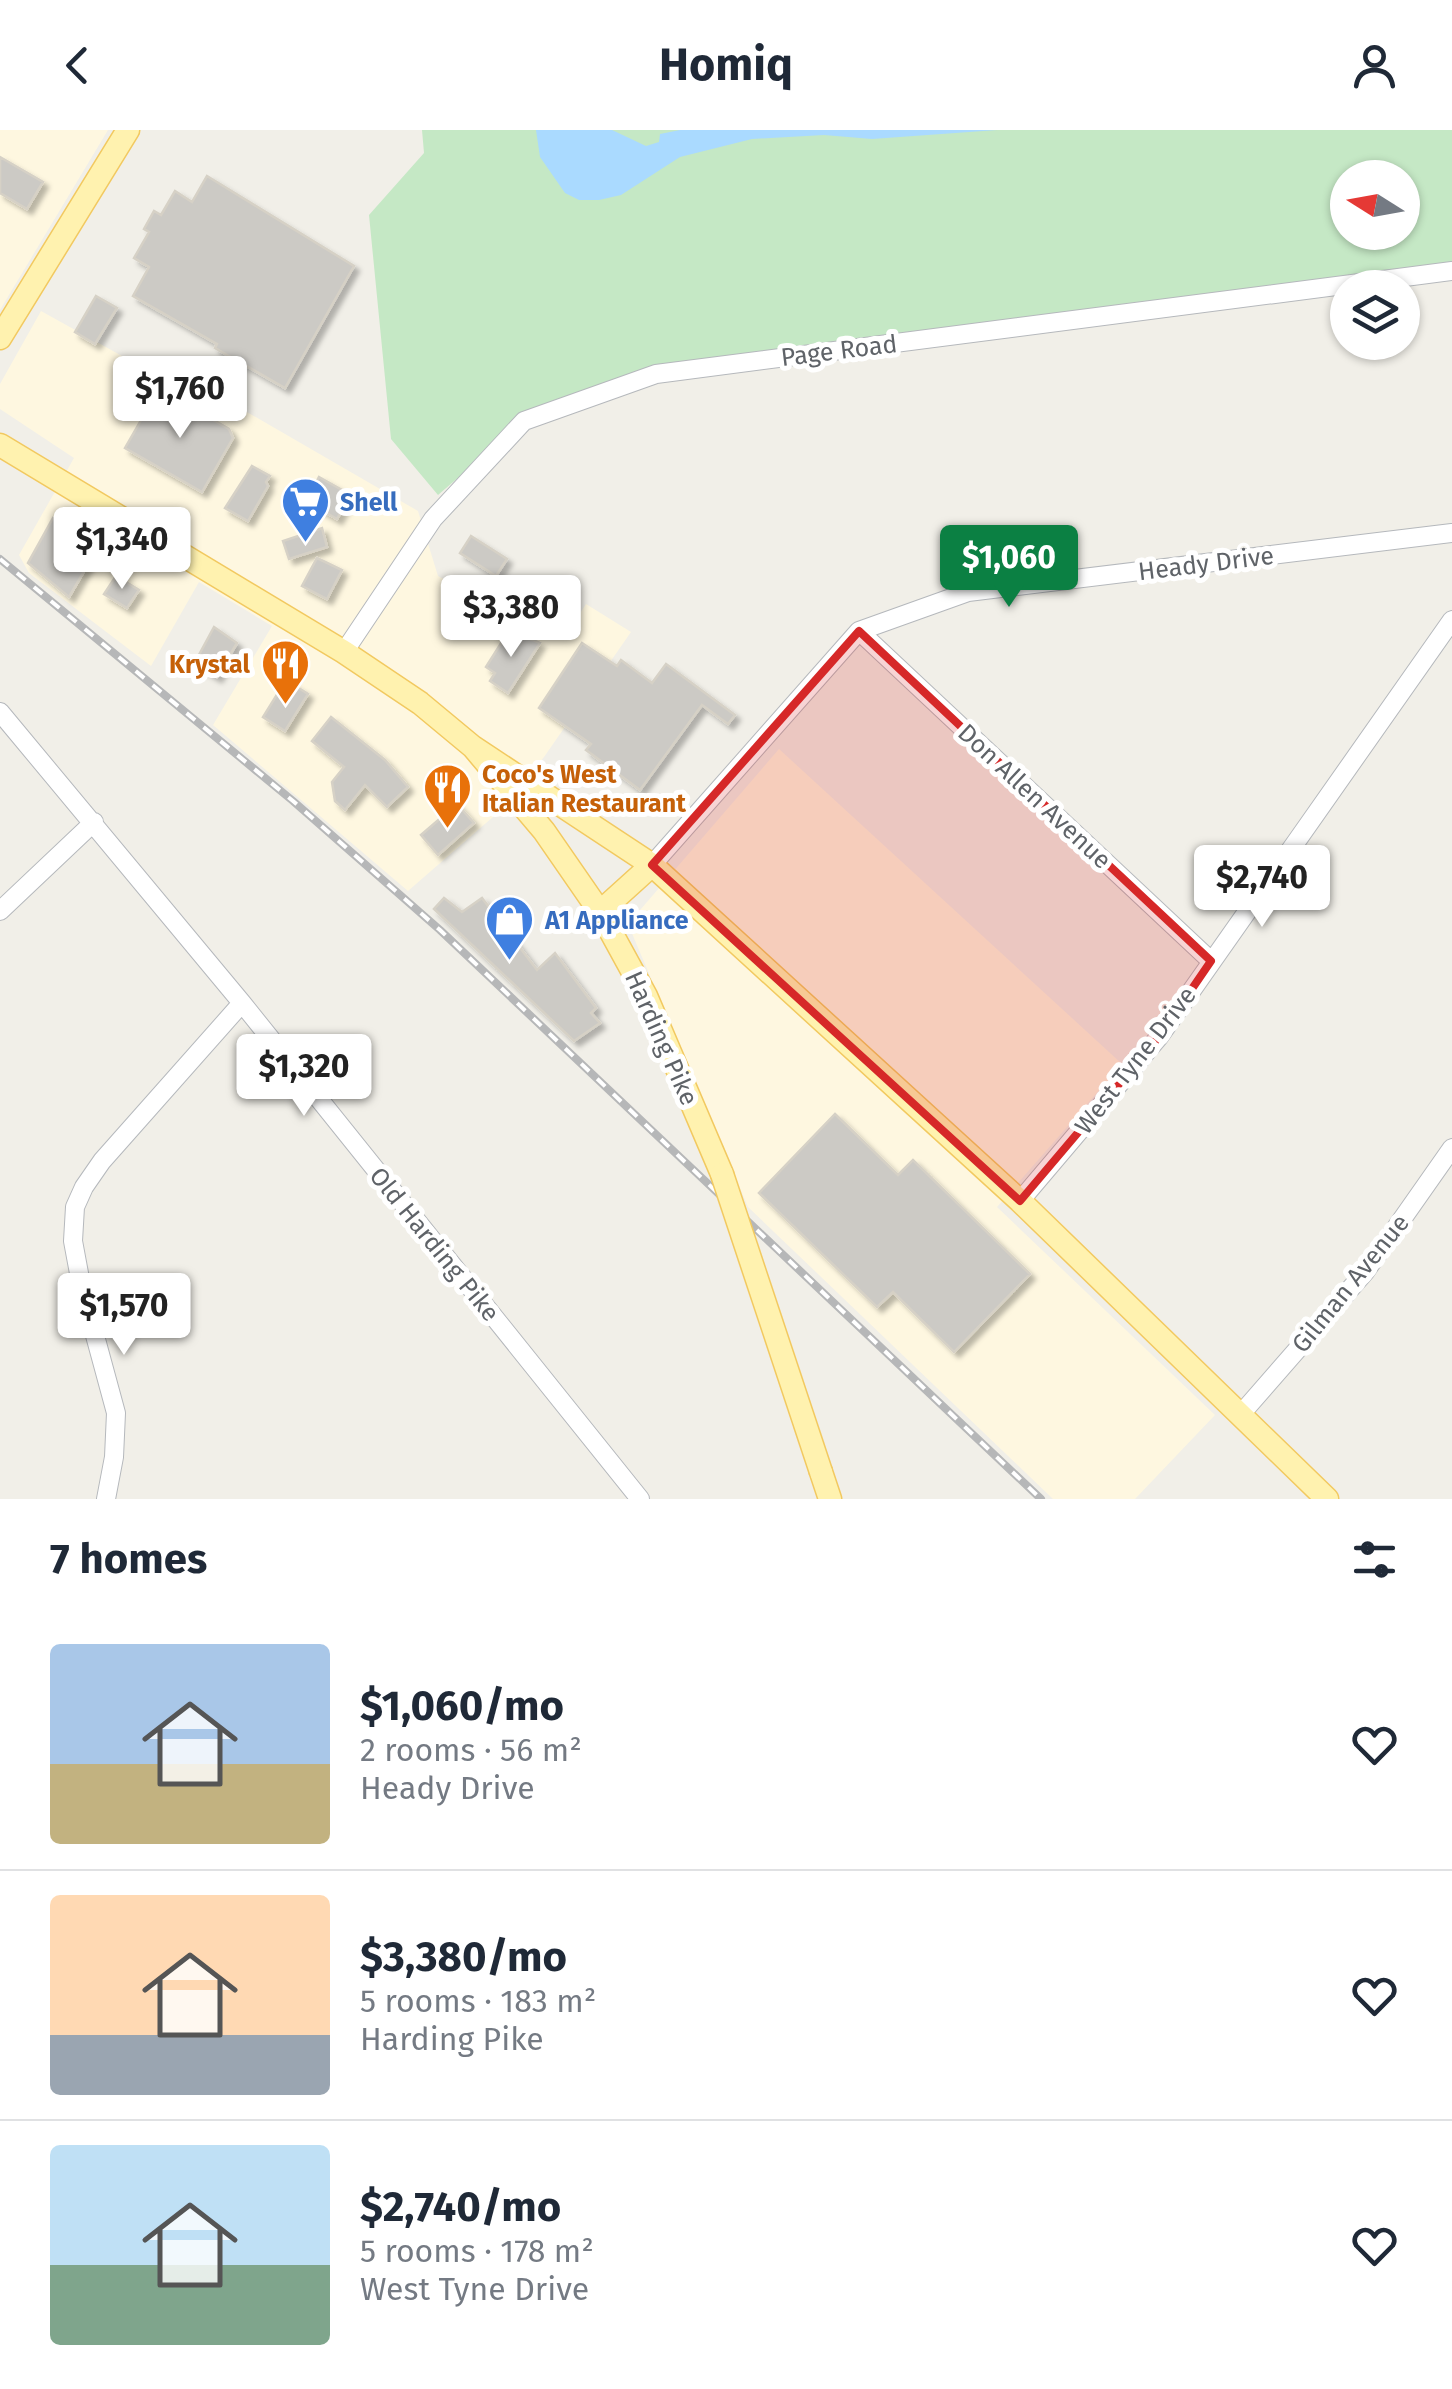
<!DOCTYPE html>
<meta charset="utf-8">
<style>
:root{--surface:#fff;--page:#f2f2f3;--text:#1f2937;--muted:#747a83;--line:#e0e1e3;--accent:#0b8043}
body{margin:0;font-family:"Fira Sans",sans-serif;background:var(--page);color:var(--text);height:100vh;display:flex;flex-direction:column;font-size:38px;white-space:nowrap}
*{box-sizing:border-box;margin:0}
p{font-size:32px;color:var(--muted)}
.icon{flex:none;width:55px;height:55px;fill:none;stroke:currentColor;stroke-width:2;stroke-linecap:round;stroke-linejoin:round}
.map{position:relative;height:1369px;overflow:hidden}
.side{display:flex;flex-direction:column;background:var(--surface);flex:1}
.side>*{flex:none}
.needle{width:65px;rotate:281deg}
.fabs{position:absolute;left:1330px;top:30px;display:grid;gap:20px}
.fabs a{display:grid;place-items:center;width:90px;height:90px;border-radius:50%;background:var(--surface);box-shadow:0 2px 8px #0004;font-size:50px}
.price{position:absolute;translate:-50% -85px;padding:0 22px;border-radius:10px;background:#fff;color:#222;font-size:32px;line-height:65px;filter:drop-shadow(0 2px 5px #0008)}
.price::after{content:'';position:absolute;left:50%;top:60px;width:30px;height:22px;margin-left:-15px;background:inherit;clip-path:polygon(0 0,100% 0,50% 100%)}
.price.current{background:var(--accent);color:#fff}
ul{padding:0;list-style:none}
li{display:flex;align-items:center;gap:30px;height:250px;padding:0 50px}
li+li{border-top:2px solid var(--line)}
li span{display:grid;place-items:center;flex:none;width:280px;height:200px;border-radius:10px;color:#555}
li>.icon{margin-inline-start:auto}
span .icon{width:120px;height:120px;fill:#fffc;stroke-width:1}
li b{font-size:42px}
h2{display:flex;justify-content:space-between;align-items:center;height:120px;padding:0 50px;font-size:42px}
header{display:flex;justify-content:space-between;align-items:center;height:130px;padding:0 50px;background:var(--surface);font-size:45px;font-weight:700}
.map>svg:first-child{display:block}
.commercial{fill:#fef7e0}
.green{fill:#c5e8c5;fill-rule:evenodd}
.water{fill:#aadaff}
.building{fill:#cccac5;stroke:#d6d1c6;stroke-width:2.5;filter:url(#shadow)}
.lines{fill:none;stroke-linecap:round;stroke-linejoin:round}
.minor-casing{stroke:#b5b8bc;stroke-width:20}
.major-casing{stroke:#f2c960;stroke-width:25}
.minor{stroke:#fff;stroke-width:18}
.major{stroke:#fff2af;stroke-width:22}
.rail-casing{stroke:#b6b7b8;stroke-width:8}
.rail{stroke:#fff;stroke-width:4;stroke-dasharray:11;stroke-linecap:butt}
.major-bridge-casing{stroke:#f2c960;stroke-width:25;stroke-linecap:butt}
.major-bridge{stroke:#fff2af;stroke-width:22}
.marked{fill:#d62828;fill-opacity:0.2;stroke:#d62828;stroke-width:8;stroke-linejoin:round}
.labels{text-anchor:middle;stroke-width:10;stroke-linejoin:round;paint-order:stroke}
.street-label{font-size:25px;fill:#5f6368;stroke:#fff}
.shop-label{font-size:25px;font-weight:bold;fill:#366cbe;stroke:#fff;text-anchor:start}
.food-label{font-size:25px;font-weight:bold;fill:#c56008;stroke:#fff;text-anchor:end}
</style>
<header><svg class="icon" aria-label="back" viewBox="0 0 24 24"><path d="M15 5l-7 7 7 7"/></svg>Homiq<svg class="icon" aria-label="person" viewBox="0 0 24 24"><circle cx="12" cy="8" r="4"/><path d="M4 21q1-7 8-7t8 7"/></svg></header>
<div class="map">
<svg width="1452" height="1369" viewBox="0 0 1452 1369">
<defs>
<filter id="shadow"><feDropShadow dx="5" dy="5" stdDeviation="2.5" flood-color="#0004"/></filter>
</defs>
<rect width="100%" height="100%" fill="#f1efe8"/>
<!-- commercial -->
<path class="commercial" d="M0,0h108l-108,180z
M41,181l90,50 33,3 254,147 20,65 52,28 10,-11 66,42 20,-31 45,28 -87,125 -43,53 -93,81 -195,-166 59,-99 -73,-44 -48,84 -122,-93 -10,-18 55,-97 -74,-49v-25z
M779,619l343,315 -125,143 218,208 -80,84h-82l-305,-292 -120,-283z"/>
<!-- green -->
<path class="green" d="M422,0h1030v141l-796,103 -132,47 -86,74 -47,-56 -22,-224 55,-62zM1348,48h54v54h-54z"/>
<!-- water -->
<path class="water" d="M536,0h76l34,16 13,-4 1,-8 20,-4h317l-125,9 -48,-4 -72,4 -72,18 -59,38 -22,5h-20l-14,-7 -25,-36z"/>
<!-- building -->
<path class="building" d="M0,27l43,25 -16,27 -27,-16z
M207,46l147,90 -69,122 -70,-40 2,-4 -84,-48 16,-29 -15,-9 15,-26 -5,-3 10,-18 7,4 14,-24 17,11z
M96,166l21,12 -22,36 -20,-12z
M159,259l70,40 4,9 -31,54 -77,-44z
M252,336l18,10 -4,6 2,4 -20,35 -23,-13z
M319,347l32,18 -14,24 -31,-18z
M53,388l47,26 -31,53 -41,-34z
M322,398l5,19 -38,12 -6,-18z
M471,406l36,23 -11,17 -36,-23z
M317,428l25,12 -15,29 -25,-13z
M116,446l23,14 -12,18 -23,-14z
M214,497l23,16 -20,34 -23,-13z
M517,503l23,10 -32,50 -18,-12 5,-8 -9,-6 19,-30 7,2z
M582,513l35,23 4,-6 31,23 14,-19 69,51 -7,9 -26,-19 -62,85 -54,-40 5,-6 -52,-36z
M286,550l22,14 -23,37 -22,-14z
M331,587l54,43 23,27 -21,20 -22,-22 -20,25 -10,-9 -3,-19 12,-15 -32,-26z
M457,674l17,19 -36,32 -17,-20z
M444,768l18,14 20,-14 55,72 18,-17 41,55 -5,5 9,10 -26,18 -140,-132z
M835,984l63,61 15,-15 117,114 -76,78 -61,-60 -16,15 -118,-114z"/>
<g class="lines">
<defs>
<path id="minor" d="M859,501l352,330
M344,522l89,-133 91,-98 132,-47 796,-103
M0,582l242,291 398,496
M652,735l207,-234 109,-39 484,-59
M0,781l94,-89
M1020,1071l139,-164 293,-417
M1241,1284l124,-142 87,-124
M106,1369l8,-42 2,-44 -35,-129 -8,-43 2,-34 9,-20 18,-26 140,-158"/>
<path id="major" d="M0,208l128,-208
M0,315l344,207 76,51 53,44 71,84 56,81 46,84 76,178
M473,617l179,118 368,336 307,298
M600,782l52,-47
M821,1342l9,27"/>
</defs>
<!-- minor casing -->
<use href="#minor" class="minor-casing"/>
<!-- major casing -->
<use href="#major" class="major-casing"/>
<!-- minor -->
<use href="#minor" class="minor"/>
<!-- major -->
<use href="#major" class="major"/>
<defs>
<path id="rail" d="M0,429l293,242 147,129 601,569"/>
</defs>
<!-- rail casing -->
<use href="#rail" class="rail-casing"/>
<!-- rail -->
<use href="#rail" class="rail"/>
<defs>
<path id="major-bridge" d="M722,1044l99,298"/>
</defs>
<!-- major-bridge casing -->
<use href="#major-bridge" class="major-bridge-casing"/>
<!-- major-bridge -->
<use href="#major-bridge" class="major-bridge"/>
</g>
<!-- marked area -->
<path class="marked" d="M859,501l352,330 -52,76 -139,164 -368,-336z"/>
<!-- icons -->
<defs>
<symbol id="supermarket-pin" viewBox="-11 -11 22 30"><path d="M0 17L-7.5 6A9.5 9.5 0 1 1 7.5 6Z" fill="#3f7fe0" stroke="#fff"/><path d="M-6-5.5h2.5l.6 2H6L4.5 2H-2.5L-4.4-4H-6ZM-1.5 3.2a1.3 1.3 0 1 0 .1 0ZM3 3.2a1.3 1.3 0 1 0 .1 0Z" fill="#fff"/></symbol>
<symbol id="restaurant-pin" viewBox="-11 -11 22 30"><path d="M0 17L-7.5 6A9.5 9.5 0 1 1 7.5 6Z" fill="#e8710a" stroke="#fff"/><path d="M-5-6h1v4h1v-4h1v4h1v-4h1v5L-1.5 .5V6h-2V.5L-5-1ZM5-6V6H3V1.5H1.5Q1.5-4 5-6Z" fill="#fff"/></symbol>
<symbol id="shop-pin" viewBox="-11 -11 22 30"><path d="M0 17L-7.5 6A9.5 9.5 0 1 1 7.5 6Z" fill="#3f7fe0" stroke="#fff"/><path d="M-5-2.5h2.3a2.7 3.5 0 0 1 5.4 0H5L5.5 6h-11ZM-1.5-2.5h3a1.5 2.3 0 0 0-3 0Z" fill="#fff"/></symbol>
</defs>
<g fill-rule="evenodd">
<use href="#supermarket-pin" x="278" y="344" width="55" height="75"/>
<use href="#restaurant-pin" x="258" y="506" width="55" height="75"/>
<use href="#restaurant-pin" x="420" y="630" width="55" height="75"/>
<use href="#shop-pin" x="482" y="762" width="55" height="75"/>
</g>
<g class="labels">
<!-- street labels -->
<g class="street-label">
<text transform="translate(839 220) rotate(-7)" y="9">Page Road</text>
<text transform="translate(1206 433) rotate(-7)" y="9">Heady Drive</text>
<text transform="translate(1035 666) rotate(43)" y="9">Don Allen Avenue</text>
<text transform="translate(662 908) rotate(66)" y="9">Harding Pike</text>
<text transform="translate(1135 930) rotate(-52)" y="9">West Tyne Drive</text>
<text transform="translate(435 1114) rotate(51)" y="9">Old Harding Pike</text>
<text transform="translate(1350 1153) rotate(-51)" y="9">Gilman Avenue</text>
</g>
<!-- shop labels -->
<g class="shop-label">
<text x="340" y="381">Shell</text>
<text x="545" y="799">A1 Appliance</text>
</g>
<!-- food labels -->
<g class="food-label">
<text x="250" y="543">Krystal</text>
<text x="482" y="653" text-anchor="start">Coco's West<tspan x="482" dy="29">Italian Restaurant</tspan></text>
</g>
</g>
</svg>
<div class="fabs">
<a><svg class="needle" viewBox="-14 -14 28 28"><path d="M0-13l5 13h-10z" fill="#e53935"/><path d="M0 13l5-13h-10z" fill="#747a83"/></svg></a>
<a><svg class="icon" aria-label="layers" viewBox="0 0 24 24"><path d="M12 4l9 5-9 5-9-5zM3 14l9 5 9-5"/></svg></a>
</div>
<b class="price" style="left:180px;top:311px">$1,760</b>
<b class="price" style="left:122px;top:462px">$1,340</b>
<b class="price current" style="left:1009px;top:480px">$1,060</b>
<b class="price" style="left:511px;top:530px">$3,380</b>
<b class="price" style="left:1262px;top:800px">$2,740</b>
<b class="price" style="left:304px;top:989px">$1,320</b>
<b class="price" style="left:124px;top:1228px">$1,570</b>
</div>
<section class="side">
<h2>7 homes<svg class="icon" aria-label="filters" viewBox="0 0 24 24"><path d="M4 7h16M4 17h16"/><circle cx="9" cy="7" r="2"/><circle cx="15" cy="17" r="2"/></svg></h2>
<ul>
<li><span style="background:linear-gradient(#a9c7e8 60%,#c2b280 0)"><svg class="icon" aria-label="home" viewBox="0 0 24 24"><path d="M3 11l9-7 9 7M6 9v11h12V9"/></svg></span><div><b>$1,060/mo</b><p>2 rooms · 56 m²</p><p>Heady Drive</p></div><svg class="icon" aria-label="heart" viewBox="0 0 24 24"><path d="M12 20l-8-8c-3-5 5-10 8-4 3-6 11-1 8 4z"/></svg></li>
<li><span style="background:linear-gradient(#ffd9b3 70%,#9aa5b1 0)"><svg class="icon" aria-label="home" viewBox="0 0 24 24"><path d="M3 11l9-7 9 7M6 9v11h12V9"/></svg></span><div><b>$3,380/mo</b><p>5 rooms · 183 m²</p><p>Harding Pike</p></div><svg class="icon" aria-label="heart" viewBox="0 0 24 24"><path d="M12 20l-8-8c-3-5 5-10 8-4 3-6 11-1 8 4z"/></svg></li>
<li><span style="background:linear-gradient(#bfe0f5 60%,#7fa58c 0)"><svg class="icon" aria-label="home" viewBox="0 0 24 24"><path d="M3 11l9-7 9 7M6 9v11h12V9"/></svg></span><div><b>$2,740/mo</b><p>5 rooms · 178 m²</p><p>West Tyne Drive</p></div><svg class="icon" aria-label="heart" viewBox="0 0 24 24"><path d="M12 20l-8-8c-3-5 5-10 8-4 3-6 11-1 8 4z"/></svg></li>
</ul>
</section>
